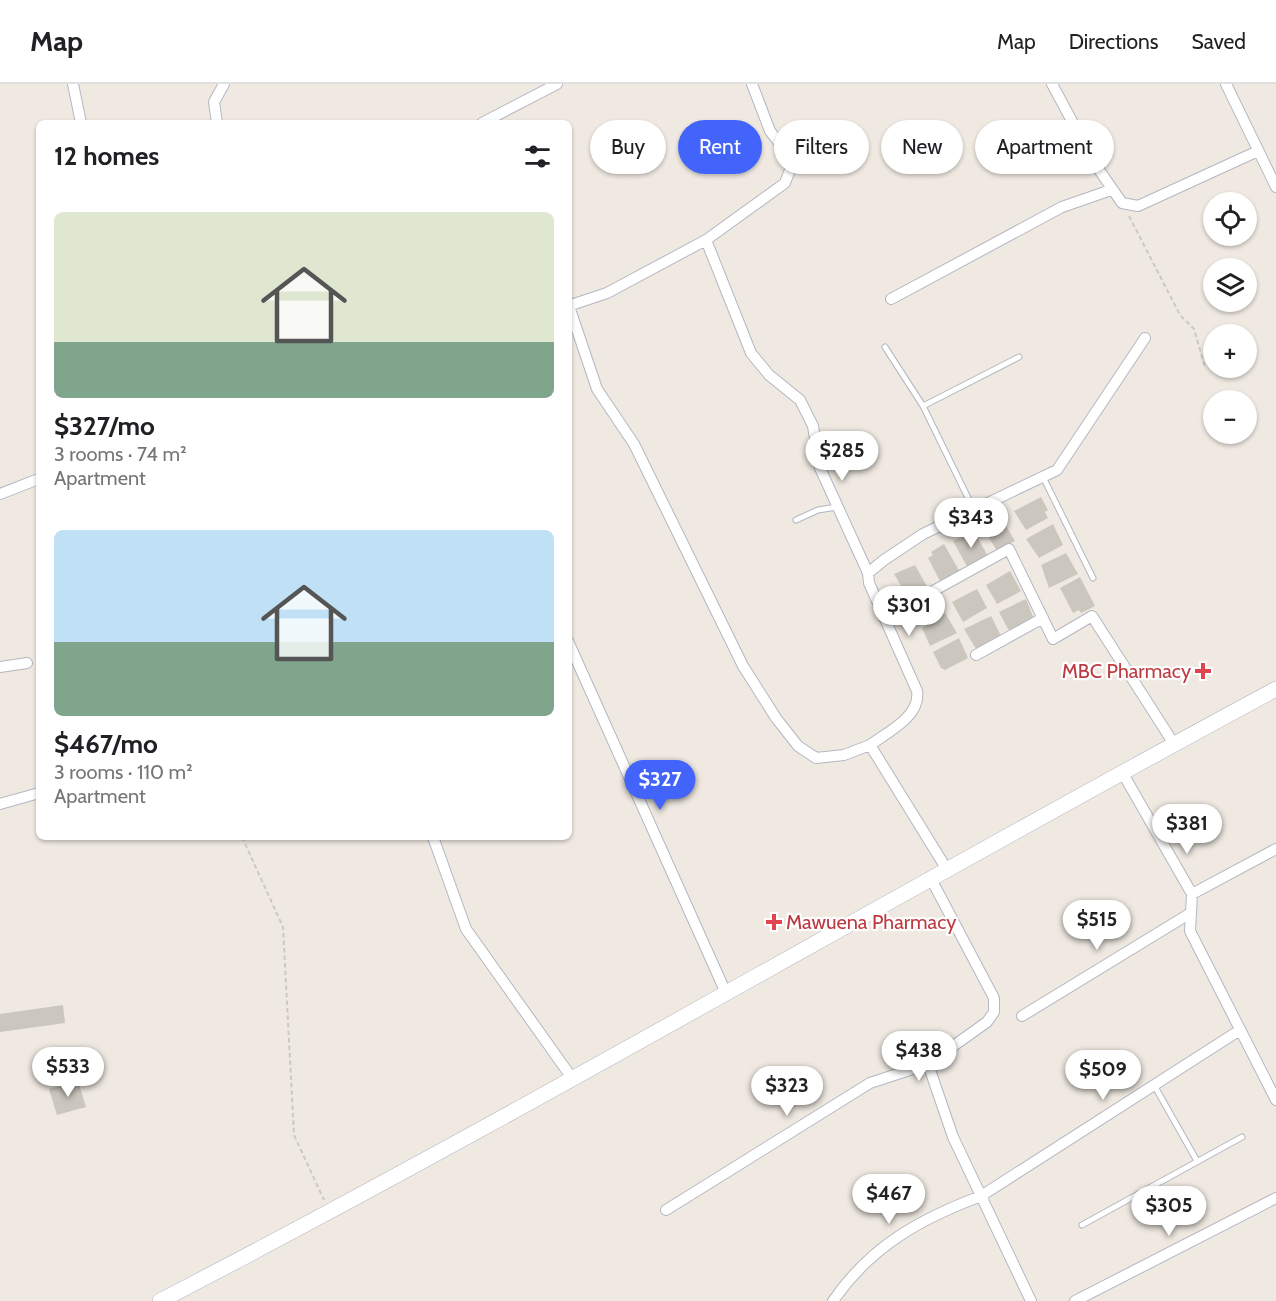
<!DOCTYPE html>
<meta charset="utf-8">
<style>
:root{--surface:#fff;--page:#f6f6f6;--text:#202124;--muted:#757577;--line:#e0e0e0;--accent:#4264fb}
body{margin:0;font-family:Cabin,sans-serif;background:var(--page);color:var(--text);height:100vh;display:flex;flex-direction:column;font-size:22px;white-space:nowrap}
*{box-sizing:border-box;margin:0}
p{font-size:20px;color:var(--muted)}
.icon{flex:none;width:33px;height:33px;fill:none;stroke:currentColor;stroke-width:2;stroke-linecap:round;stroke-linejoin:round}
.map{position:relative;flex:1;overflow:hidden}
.drawer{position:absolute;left:36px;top:36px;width:536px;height:720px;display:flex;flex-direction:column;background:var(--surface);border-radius:9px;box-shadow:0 2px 4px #0004}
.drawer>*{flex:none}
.guide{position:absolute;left:590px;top:36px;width:570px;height:54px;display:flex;gap:12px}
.fabs{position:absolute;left:1203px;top:108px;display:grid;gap:12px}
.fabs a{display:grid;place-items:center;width:54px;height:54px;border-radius:50%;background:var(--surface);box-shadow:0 2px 4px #0004;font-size:30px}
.price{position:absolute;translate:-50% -51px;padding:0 14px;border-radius:21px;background:#fff;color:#222;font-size:20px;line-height:39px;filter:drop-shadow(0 2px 3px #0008)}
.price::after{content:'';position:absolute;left:50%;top:36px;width:18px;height:14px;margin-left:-9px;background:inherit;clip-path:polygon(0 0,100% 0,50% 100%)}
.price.on{background:var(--accent);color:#fff}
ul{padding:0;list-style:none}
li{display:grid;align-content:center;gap:12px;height:318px;padding:0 18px}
li span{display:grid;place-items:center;height:186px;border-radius:9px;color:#555}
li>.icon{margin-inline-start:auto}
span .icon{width:108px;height:108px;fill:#fffc;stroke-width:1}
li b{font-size:26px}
h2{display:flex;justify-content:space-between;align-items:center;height:72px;padding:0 18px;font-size:26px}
.tag{padding:0 21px;border-radius:27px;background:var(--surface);box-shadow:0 2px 4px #0004;font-size:21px;line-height:54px}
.tag.on{background:var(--accent);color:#fff}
header{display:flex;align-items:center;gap:36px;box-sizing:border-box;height:84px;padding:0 30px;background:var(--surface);border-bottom:2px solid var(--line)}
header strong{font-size:28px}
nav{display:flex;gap:33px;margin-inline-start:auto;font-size:21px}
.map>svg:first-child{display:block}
.building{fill:#cbc7bf}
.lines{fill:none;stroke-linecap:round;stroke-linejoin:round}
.service-casing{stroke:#b4b7c1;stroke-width:7}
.minor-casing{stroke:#b4b7c1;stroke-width:12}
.secondary-casing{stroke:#b4b7c1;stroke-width:16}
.path{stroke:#c9c9c9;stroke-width:2;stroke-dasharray:4.5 3;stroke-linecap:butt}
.service{stroke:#fff;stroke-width:5}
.minor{stroke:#fff;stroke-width:10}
.secondary{stroke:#fff;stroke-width:15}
.health-dot{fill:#e0444e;stroke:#fff;stroke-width:2}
.labels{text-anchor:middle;stroke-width:4.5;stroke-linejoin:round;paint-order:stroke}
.health-label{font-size:20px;fill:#be3a42;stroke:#fff;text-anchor:end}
</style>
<header>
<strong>Map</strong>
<nav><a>Map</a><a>Directions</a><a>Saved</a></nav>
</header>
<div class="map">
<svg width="1276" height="1217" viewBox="0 0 1276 1217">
<rect width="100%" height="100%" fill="#efe9e1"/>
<!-- building -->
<path class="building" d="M1041,413l7,13 -3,2 3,6 -22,12 -12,-19z
M999,430l16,27 -18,10 -14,-23z
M1053,440l10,21 -24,13 -13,-19z
M974,448l14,24 -20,12 -15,-27z
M944,460l16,28 -19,11 -13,-25 5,-3 -2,-3z
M1066,469l12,21 -29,14 -8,-23z
M915,481l14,25 -19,11 -16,-27z
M1010,487l11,20 -24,13 -11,-19z
M1080,493l15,29 -14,7 -2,-3 -6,3 -13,-25z
M977,505l10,19 -24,14 -11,-20z
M1026,515l8,20 -23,12 -3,-2 -9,-17z
M945,529l12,20 -27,13 -8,-18 4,-2 -1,-3z
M991,532l10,20 -25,13 -12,-20z
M959,554l9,20 -23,12 -4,-2 -8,-16z
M63,921l2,18 -65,9v-18z
M78,997l8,26 -29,8 -8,-26z"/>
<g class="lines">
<defs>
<path id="service" d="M885,263l38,59 51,104
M923,322l96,-49
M1043,393l50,101
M796,436l22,-10 19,-3
M1154,1001l43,76
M1082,1141l160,-88"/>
<path id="minor" d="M73,0l8,39
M1052,0l43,80 27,39 16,3 120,-55
M1226,0l50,103
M217,39l-3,-21 10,-18
M482,39l75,-39
M706,156l45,113 18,22 31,25 13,26 7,42 48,105
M891,215l171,-92 49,-17
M568,222l39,-13 99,-53 79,-57 6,-16 -4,-14 -17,-22 -18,-47
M569,222l28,83 37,55 109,222 33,52 22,28 18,12 28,-3 26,-10
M0,410l36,-14
M908,521l101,-56 44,90 39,-23 82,128
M568,557l158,352
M976,571l67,-37
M0,583l27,-4
M1122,688l70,122 84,-45
M0,720l39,-11
M433,753l33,92 106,149
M946,784l-76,-123c18,-13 51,-29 47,-54l-48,-108 -1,-10 16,-13 39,-26 134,-64 88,-132
M930,793l64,121v14l-7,10 -59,42 25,73 78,164
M1192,810l-2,37 86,169
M1022,932l167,-102
M666,1126l204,-127 58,-19
M833,1217c38,-55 87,-82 148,-105l259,-166
M1075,1217l201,-103"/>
<path id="secondary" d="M160,1217c376,-195 742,-411 1116,-612"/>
</defs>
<!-- service casing -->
<use href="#service" class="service-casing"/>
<!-- minor casing -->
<use href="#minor" class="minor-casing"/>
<!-- secondary casing -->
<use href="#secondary" class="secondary-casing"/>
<!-- path -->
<path class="path" d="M1129,132l51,99 14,14 11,38
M242,753l41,90 11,208 30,65"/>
<!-- service -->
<use href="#service" class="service"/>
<!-- minor -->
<use href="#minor" class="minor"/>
<!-- secondary -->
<use href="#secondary" class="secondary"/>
</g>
<!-- markers -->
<g class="health-dot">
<path d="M1200 578h6v6h6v6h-6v6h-6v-6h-6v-6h6z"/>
<path d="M771 829h6v6h6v6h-6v6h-6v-6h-6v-6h6z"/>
</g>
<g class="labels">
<!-- health labels -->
<g class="health-label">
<text x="1191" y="594">MBC Pharmacy</text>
<text x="786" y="845" text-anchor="start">Mawuena Pharmacy</text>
</g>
</g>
</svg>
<div class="fabs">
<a><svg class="icon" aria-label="locate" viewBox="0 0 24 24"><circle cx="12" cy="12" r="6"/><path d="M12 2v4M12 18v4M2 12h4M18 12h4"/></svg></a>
<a><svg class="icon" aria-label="layers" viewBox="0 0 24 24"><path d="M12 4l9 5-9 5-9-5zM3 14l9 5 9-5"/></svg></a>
<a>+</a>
<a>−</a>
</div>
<b class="price" style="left:842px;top:398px">$285</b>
<b class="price" style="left:971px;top:465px">$343</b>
<b class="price" style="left:909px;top:553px">$301</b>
<b class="price on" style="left:660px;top:727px">$327</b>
<b class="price" style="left:1187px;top:771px">$381</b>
<b class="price" style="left:1097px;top:867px">$515</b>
<b class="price" style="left:919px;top:998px">$438</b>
<b class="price" style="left:68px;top:1014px">$533</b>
<b class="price" style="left:1103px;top:1017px">$509</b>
<b class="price" style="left:787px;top:1033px">$323</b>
<b class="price" style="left:889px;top:1141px">$467</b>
<b class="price" style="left:1169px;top:1153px">$305</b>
<div class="guide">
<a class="tag">Buy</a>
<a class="tag on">Rent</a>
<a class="tag">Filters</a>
<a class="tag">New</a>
<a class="tag">Apartment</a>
</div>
<section class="drawer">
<h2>12 homes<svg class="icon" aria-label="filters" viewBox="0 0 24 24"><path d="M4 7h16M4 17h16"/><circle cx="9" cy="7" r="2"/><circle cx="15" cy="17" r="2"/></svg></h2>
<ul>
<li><span style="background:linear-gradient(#dfe7d0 70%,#7fa58c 0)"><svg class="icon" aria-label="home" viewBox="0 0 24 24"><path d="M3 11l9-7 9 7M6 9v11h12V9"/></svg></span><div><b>$327/mo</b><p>3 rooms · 74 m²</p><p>Apartment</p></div></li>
<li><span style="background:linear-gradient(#bfe0f5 60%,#7fa58c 0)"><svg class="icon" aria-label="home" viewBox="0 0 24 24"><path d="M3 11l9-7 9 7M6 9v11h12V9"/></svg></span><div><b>$467/mo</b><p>3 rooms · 110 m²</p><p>Apartment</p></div></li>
</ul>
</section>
</div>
